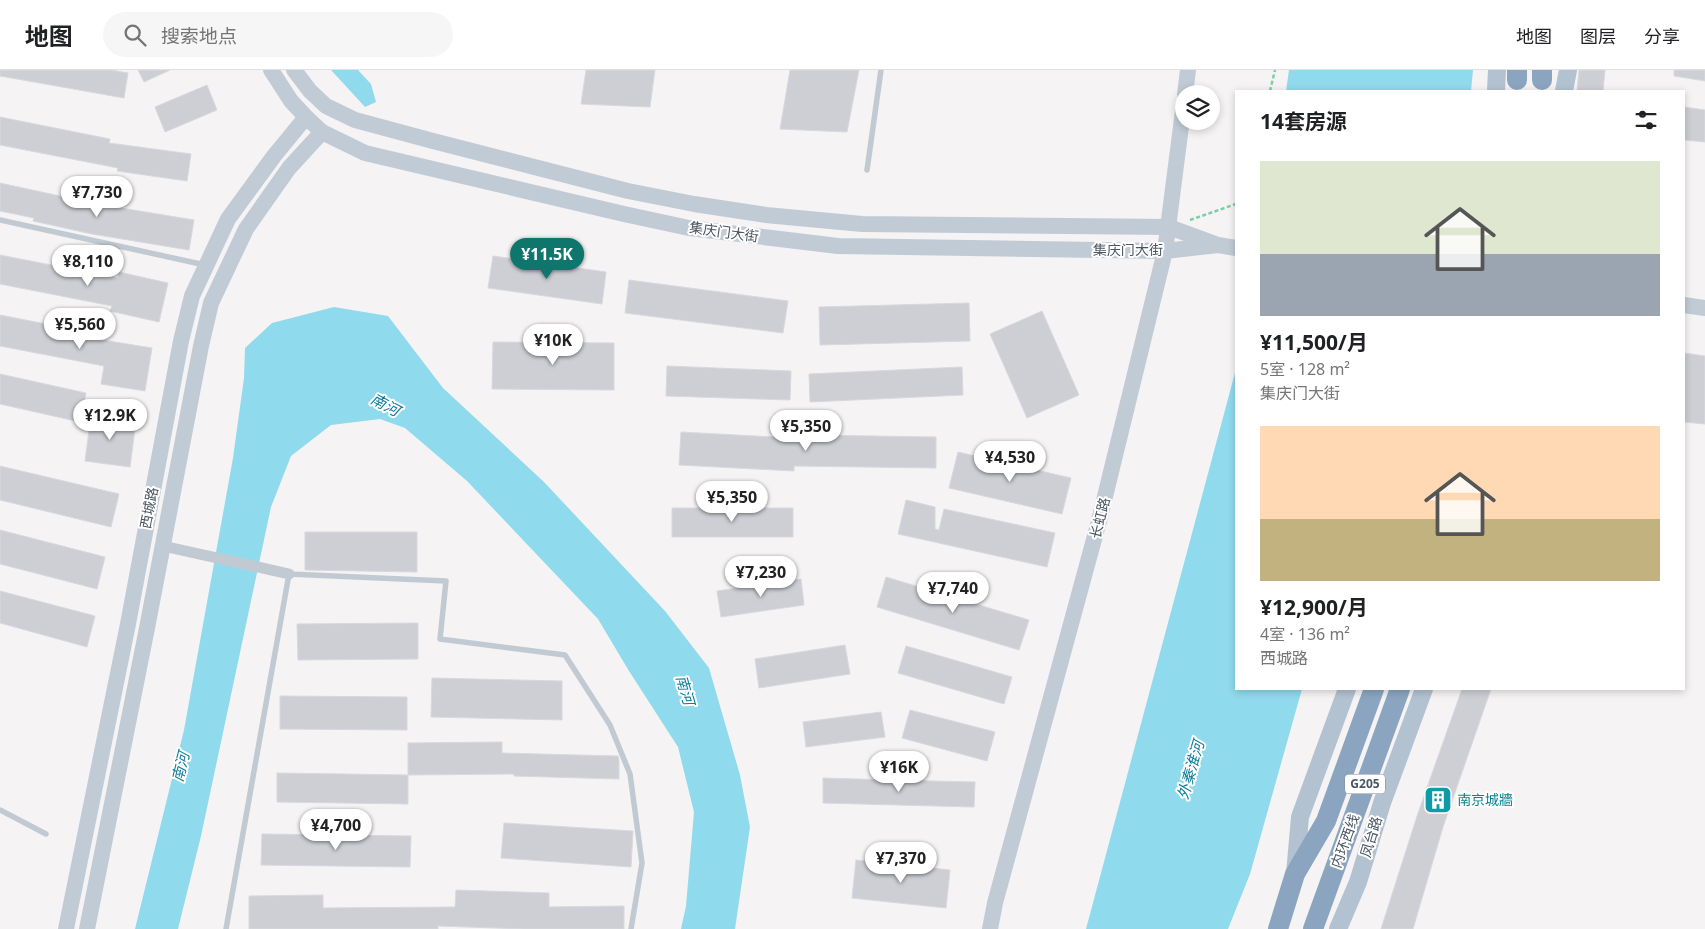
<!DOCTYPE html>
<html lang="zh">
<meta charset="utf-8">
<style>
:root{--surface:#fff;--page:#f6f6f6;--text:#202124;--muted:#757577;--line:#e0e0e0;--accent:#0f766e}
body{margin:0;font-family:"Noto Sans","Noto Sans SC",sans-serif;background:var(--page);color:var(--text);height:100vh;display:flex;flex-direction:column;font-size:19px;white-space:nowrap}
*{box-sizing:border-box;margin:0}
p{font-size:16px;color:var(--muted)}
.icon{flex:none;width:28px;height:28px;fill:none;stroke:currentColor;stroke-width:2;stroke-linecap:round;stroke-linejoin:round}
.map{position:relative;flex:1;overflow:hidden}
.sheet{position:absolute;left:1235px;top:20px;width:450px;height:600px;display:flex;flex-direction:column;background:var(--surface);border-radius:0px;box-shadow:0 2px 8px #0003}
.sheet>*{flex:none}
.controls{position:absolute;left:1175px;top:15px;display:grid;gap:10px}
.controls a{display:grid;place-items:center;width:45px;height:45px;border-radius:50%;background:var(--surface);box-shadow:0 2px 8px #0003;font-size:25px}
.price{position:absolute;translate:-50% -42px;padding:0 11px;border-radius:18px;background:#fff;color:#222;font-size:16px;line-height:32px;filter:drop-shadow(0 1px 2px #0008)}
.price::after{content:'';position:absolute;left:50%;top:30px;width:15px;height:11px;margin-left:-8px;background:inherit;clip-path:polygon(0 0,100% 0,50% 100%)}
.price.selected{background:var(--accent);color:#fff}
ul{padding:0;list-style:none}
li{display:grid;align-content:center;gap:10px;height:265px;padding:0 25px}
li span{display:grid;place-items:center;height:155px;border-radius:0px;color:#555}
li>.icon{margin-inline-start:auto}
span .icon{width:90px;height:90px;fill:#fffc;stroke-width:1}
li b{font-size:21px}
h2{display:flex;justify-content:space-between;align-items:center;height:60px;padding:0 25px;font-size:21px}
header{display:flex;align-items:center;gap:30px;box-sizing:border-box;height:70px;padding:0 25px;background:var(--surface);border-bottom:1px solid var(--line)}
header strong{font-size:24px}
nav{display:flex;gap:28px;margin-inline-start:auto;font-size:18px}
.search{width:350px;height:45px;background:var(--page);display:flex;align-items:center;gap:12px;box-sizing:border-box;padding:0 18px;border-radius:28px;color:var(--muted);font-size:19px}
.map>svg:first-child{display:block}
.water{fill:#90daee}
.building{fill:#cdcfd5;stroke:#d7d9de}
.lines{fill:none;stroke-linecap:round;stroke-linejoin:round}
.path{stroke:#7ad0a6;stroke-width:2.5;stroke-dasharray:4 2.5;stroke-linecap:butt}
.lane{stroke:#c1cad2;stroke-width:5.5}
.street{stroke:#c1cad2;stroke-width:11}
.secondary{stroke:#c1cbd6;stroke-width:16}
.primary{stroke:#b3c2d1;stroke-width:18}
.highway{stroke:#8ba5c1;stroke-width:20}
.labels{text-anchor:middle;stroke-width:4;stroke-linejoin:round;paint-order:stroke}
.shield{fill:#fff;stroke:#808990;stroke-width:1}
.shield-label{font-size:12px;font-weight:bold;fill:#4a5661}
.street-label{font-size:14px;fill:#4a5661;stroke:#fff}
.culture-label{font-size:14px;fill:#0d838f;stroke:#fff;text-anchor:start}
.water-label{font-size:15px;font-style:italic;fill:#0c7c9b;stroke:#fff}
</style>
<header>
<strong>地图</strong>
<div class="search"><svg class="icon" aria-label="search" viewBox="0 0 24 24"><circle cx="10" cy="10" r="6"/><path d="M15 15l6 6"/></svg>搜索地点</div>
<nav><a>地图</a><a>图层</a><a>分享</a></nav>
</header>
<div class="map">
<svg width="1705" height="859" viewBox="0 0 1705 859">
<rect width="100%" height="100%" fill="#f5f3f3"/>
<!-- water -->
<path class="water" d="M331,0h27l13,14 5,18 -11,5z
M1289,0h184l-2,21h-185z
M334,237l54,9 55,72 101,94 121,129 44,57 31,107 10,52 -15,102h-54l5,-23 8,-94 -16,-65 -49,-76 -31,-52 -131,-138 -62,-53 -25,-9 -49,6 -40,31 -20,51 -70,329 -23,93h-43l49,-199 49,-272 11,-80 1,-30 27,-25z
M1236,299v320h66l-52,185 -22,55h-142z"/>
<!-- building -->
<path class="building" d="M0,0h111l17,3 -4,25 -124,-22z
M138,0h32l-26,12z
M586,0h69l-5,37 -69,-3z
M790,0h69l-12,62 -67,-3z
M1579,0h26l-2,21h-26z
M1674,0h31v11l-31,-5z
M207,15l10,25 -52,22 -10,-25z
M1684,37l21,3v32l-21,-2z
M0,47l110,22 -1,4 82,11 -4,27 -70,-10 1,-3 -118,-23z
M0,113l97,21 97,16 -5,30 -97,-16 -59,-13 1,-3 -34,-7z
M0,185l118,23 1,-6 49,11 -9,39 -49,-11 2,-5 -112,-22z
M493,186l113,16 -4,32 -114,-16z
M629,210l159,21 -5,32 -158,-20z
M969,233l1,38 -150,4 -1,-38z
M1042,241l37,84 -52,23 -37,-84z
M0,245l97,19 -1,5 56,9 -7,43 -44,-7 3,-18 -104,-20z
M493,272l121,1v47l-122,-1z
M1684,283l21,3v68l-21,-2z
M667,296l124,5 -1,29 -124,-4z
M962,297l1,28 -153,7 -1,-28z
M0,304l86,19 -6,29 -80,-18z
M91,345l45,6 -6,46 -45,-6z
M681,362l130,7v-4l125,2v31l-142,-2v5l-115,-6z
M958,382l113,26 -9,36 -113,-26z
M0,396l119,28 -8,33 -111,-27z
M906,430l29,7v22l4,1 5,-21 111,24 -8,34 -149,-33z
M672,438h121v29h-121z
M0,460l105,27 -8,32 -97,-25z
M305,462h112v40l-112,-2z
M886,507l143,43 -10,30 -142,-43z
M801,509l3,26 -83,12 -4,-26z
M0,521l95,25 -8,31 -87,-24z
M418,553v36l-120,1 -1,-36z
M845,575l5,29 -91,14 -4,-29z
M906,576l106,31 -8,27 -106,-31z
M432,608l130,3v39l-131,-3z
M1462,619h29l-48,138 -30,102h-32l37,-116z
M280,626l127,1v33l-127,-1z
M910,640l85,22 -8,29 -85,-23z
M881,642l4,25 -79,10 -3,-25z
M502,672v11l116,3 1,4v19l-105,-3v-2l-106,1v-32z
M277,703l131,2v29l-131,-2z
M823,708l67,2v2l1,-2 84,2 -1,25 -151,-4z
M504,753l129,8 -2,36 -130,-9z
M262,764l149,2 -1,31 -149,-2z
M856,790l94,10 -4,38 -94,-10z
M456,820l93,3v14l75,-1v23h-99l-87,-3v3h-189v-33l74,-1v13l132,-1z"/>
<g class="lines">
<!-- path -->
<path class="path" d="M1270,21l5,-21
M1190,150l46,-16"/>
<!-- lane -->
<path class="lane" d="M867,100l14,-100
M0,150l205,45
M0,740l46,24
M226,859l63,-355 157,7 -6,58 125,16 45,70 20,49 12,89 -11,66"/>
<!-- street -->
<path class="street" d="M163,476l126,28"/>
<!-- secondary -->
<path class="secondary" d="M271,0l20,31 15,16 16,15 43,21 259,61 65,14 149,18 327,5 53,-6
M294,0l16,21 16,15 29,14 78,21 195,50 66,13 72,11 96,9 307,3 49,18 18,3
M1185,24l3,-24
M1684,235l21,3
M66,859l62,-305 53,-283 11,-45 36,-77 46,-63 32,-39
M87,859l60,-301 54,-282 10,-43 35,-74 43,-61 33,-36
M990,859l5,-26 104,-382 66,-270 19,-148"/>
<!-- primary -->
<path class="primary" d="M1496,21l1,-21
M1564,21l4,-21
M1295,804l5,-57 47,-128
M1338,859l20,-47 24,-79 42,-114"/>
<!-- highway -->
<path class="highway" d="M1517,10v-10
M1542,10v-10
M1278,859l17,-55 31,-53 48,-132
M1313,859l87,-240"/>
</g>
<!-- icons -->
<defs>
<symbol id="building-square" viewBox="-11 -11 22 22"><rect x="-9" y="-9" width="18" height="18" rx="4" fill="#0f9aa8" stroke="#fff"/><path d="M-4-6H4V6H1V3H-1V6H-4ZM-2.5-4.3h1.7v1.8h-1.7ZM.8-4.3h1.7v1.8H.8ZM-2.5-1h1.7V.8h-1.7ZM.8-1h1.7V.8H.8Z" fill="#fff"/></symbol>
</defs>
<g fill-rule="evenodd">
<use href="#building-square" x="1422" y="714" width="32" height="32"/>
</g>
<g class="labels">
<!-- shield labels -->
<rect class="shield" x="1345" y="704.5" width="40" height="19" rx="4"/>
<g class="shield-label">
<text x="1365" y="718">G205</text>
</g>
<!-- street labels -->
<g class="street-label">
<text transform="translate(724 162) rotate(8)" y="5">集庆门大街</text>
<text x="1128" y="185">集庆门大街</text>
<text transform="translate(149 438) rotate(-79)" y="5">西城路</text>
<text transform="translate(1100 448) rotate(-76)" y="5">长虹路</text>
<text transform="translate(1371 767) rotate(-73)" y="5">凤台路</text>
<text transform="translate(1345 771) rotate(-70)" y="5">内环西线</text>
</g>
<!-- culture labels -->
<g class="culture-label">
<text x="1457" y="735">南京城牆</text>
</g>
<!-- water labels -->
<g class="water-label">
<text transform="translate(385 335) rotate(28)" y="5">南河</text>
<text transform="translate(685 620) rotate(74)" y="5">南河</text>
<text transform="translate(181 697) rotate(-76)" y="5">南河</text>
<text transform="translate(1191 700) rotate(-74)" y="5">外秦淮河</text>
</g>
</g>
</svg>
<div class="controls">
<a><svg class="icon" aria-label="layers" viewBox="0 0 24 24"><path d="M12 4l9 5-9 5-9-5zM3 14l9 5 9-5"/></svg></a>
</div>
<b class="price" style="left:97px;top:148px">¥7,730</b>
<b class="price selected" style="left:547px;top:210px">¥11.5K</b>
<b class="price" style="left:88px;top:217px">¥8,110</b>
<b class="price" style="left:80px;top:280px">¥5,560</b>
<b class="price" style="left:553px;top:296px">¥10K</b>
<b class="price" style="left:110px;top:371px">¥12.9K</b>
<b class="price" style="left:806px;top:382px">¥5,350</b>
<b class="price" style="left:1010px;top:413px">¥4,530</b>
<b class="price" style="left:732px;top:453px">¥5,350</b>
<b class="price" style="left:761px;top:528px">¥7,230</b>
<b class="price" style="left:953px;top:544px">¥7,740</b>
<b class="price" style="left:899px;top:723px">¥16K</b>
<b class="price" style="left:336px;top:781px">¥4,700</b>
<b class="price" style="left:901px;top:814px">¥7,370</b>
<section class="sheet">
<h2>14套房源<svg class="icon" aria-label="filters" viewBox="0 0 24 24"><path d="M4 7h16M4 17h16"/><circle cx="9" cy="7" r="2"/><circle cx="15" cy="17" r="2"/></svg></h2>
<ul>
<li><span style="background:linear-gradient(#dfe7d0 60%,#9aa5b1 0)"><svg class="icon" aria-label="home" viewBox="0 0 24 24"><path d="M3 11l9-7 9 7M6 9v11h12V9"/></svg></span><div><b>¥11,500/月</b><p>5室 · 128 m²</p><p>集庆门大街</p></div></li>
<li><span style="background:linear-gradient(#ffd9b3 60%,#c2b280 0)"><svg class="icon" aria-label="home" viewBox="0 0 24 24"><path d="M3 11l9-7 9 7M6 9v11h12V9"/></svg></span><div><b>¥12,900/月</b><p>4室 · 136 m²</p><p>西城路</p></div></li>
</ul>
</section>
</div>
